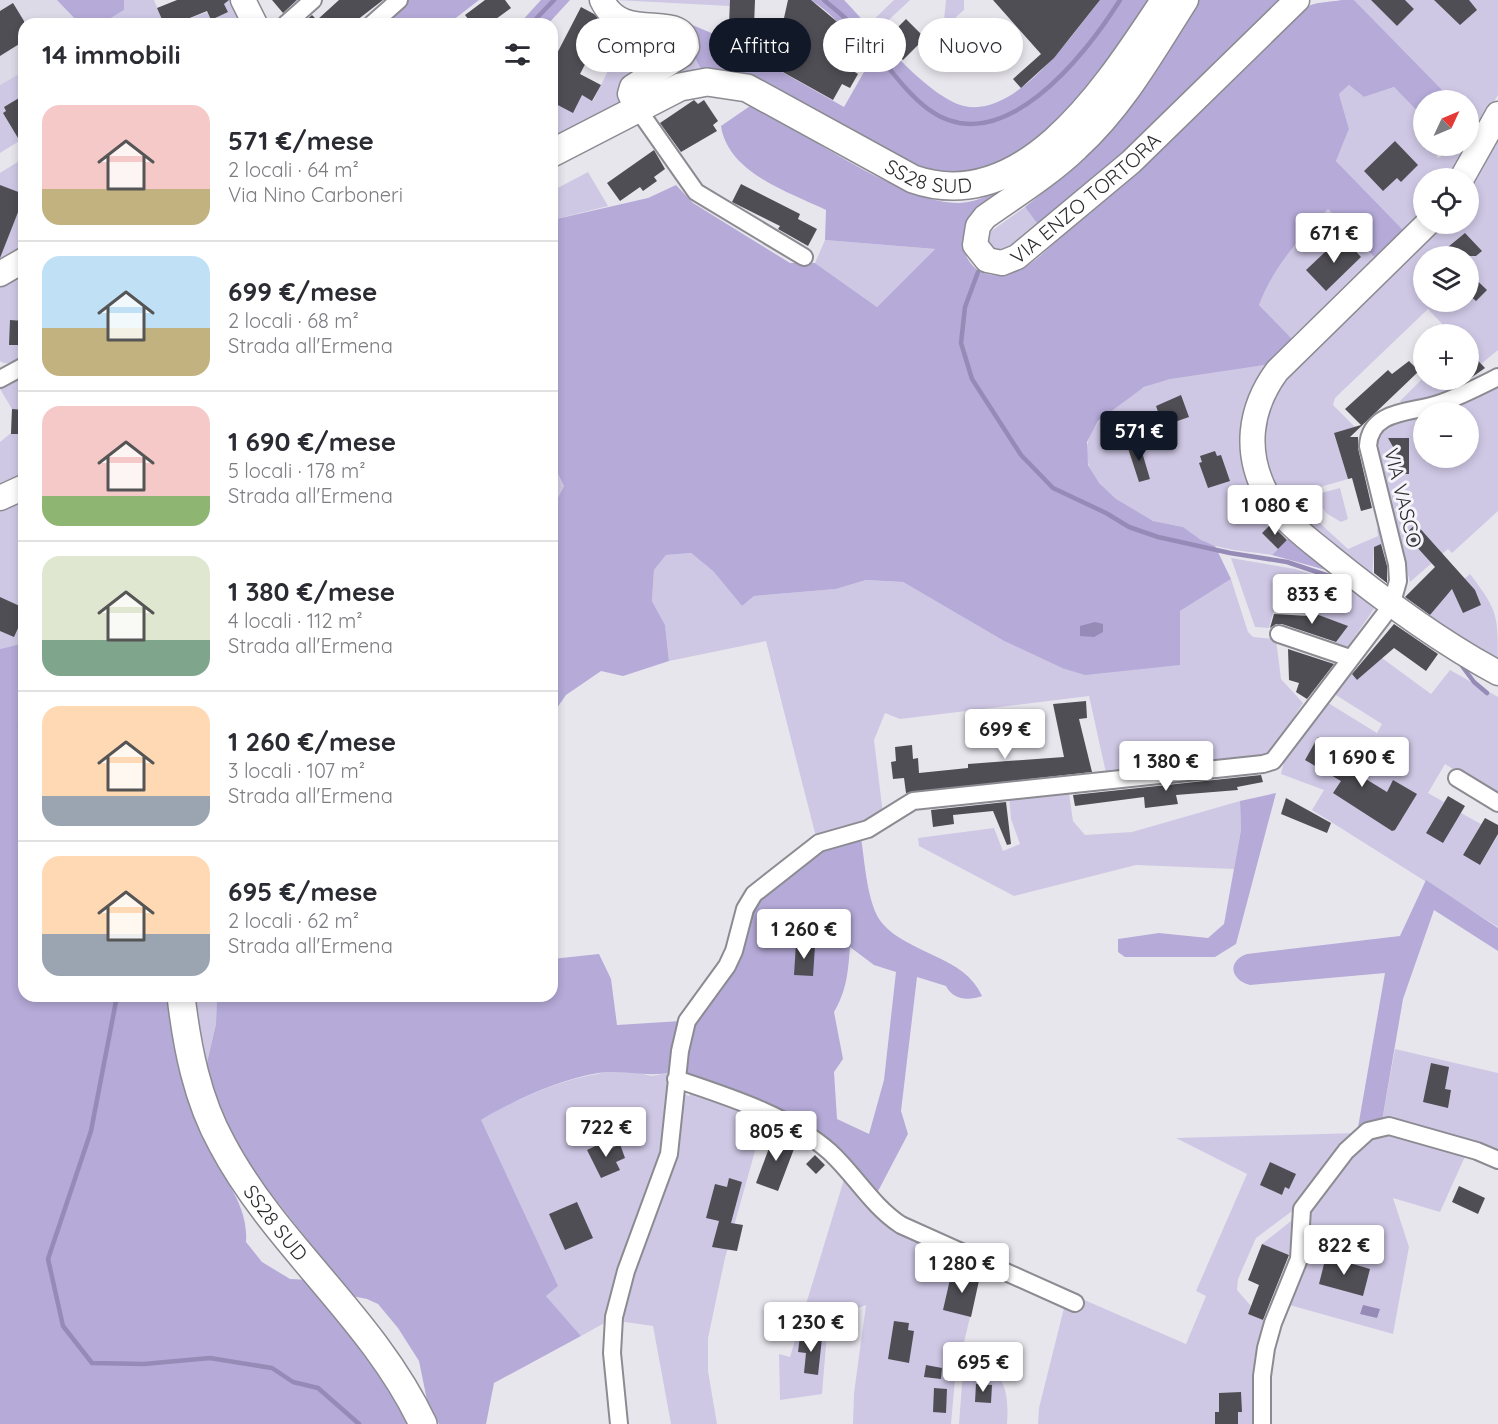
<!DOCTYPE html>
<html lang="it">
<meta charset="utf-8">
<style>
:root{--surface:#fff;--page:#f7f7f7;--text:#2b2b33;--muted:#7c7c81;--line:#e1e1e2;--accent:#111827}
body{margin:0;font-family:Quicksand,sans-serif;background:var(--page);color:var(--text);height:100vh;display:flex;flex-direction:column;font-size:22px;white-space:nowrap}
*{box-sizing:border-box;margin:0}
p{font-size:20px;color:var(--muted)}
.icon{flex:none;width:33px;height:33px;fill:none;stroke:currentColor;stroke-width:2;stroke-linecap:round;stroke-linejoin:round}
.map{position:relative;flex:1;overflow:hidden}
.drawer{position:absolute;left:18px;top:18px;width:540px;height:984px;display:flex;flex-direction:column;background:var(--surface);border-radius:18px;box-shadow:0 3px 9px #0003}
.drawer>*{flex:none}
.guide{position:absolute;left:576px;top:18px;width:570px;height:54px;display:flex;gap:12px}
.needle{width:39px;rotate:46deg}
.controls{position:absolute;left:1413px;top:90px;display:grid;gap:12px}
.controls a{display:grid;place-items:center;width:66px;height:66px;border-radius:50%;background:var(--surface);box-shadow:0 3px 9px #0003;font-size:30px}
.price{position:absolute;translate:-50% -51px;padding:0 14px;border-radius:6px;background:#fff;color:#222;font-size:20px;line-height:39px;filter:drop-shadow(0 2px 3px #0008)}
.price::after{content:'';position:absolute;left:50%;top:36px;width:18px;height:14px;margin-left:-9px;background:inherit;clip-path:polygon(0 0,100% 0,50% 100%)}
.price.current{background:var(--accent);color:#fff}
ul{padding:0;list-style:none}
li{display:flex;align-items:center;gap:18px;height:150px;padding:0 24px}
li+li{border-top:2px solid var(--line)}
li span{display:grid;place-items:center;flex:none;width:168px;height:120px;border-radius:18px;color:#555}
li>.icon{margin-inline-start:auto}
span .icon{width:72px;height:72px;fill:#fffc;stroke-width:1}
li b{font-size:26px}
h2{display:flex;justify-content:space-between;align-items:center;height:72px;padding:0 24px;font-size:26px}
.tag{padding:0 21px;border-radius:27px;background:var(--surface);box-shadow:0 3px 9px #0003;font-size:21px;line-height:54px}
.tag.current{background:var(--accent);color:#fff}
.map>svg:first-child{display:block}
.built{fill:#dddae8}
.green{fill:#cfc8e5;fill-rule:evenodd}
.forest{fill:#b5aad8;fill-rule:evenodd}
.water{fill:#968bb7}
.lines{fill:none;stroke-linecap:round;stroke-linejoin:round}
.stream{stroke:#968bb7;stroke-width:4.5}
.building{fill:#4f4e54}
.street-casing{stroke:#8c8b91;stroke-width:20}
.secondary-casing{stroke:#8c8b91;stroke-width:27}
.primary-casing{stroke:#8c8b91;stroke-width:30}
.street{stroke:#fff;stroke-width:16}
.secondary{stroke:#fff;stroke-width:24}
.primary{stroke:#fff;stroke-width:27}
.labels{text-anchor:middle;stroke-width:6;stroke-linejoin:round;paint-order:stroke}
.street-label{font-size:20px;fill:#2c2c2e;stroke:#f5f4fa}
</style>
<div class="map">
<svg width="1498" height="1424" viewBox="0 0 1498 1424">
<rect width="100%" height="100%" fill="#e8e6ed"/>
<!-- built -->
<path class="built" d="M0,0h124l-23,24h-77v47l-24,14z"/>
<!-- green -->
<path class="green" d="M124,0h30l10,24h-63l23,-14z
M222,0h13l12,24h-72l32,-12 4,8 17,-8z
M615,0h115v6z
M894,0h16l-35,33 -7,-8z
M946,0h18v10l-8,7 22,27 8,-7 12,15 -12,6 -11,-2 -31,-36z
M1354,0h19l24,26 17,-17 -9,-9h93v95l-19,33 -10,-11 -1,-17h-16z
M628,31l51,10 -55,64 -72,38v-41l30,-7 11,6z
M694,56l9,17 -64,19z
M24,71v67l-24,15v-68z
M1349,85l15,12 30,-10 29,30 1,29h8l6,12 11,-7 16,4 -13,23h-28l-1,36 -18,18 -69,-71 13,-32 -10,-35z
M1498,133v217l-17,14 -12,-14 -1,-16h-24l2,-6 -18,-19 -93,89 -2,7 22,22 -21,6 14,46 -69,20 -20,-57 20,-61 161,-157h28l1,-38zM1424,256h44v46h-44z
M24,158v87l-24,15v-87z
M588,172l20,34 -56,14v-29z
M1025,207l14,19c-14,10 -31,29 -49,22l-3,-10 3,-6z
M1328,209l48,50 -83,81 -34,-35c16,-41 39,-64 69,-96z
M825,240l110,9 -58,58 -62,-44z
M24,271v84c-8,4 -15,12 -24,6v-76z
M1271,364l-11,15 3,128 -8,7 13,13 -6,6 16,16 -6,6c-23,-4 -51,-4 -71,-15 -7,-3 -12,-10 -19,-13 -10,-3 -21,-3 -31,-7 -32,-12 -79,-48 -60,-86 10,-20 34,-39 54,-47 38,-16 85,-17 126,-23z
M24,375v103l-24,10v-46l11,-9 1,-24 -12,-20z
M1423,378l23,2 12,13 -54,13 -4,-5z
M1498,383v128l-46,42 -4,-4 -38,33 -36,-133 1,-13 14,-14 35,-10v46h44v-46h-9l-4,-9z
M552,462l12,24 -12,23z
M1340,488l8,31 -7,3 -15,-9 -7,-11 2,-9z
M24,496v147l-24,6v-141z
M1298,503l50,46 30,-13 -1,-7 4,-3 5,17 -12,4 -2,33 -75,-65z
M691,553l22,18 29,35 12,-10 82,-7 30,-9 37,2 101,59 58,27 118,-57 51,-32 17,53 5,5 23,2 5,40 22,24 -32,49 -9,6 -156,15 -17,-77 -189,23 -15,-6 -11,27 9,74 -67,23 -50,-196 -97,20 -4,-36 -13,-24 2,-31 12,-15z
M1231,558l64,11 32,10 6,-7 43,34 -29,42 -13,-3 13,-19 -49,-18 -23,-3 -6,23 -14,-1z
M1470,574c28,37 28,40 28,88l-72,-42 21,-26z
M1382,658l49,36 19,-24 48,27v100l-53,-33 -17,29 16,9 -18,31 35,-20 20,11 -18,31 17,10 18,-30v92l-186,-117 12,-20 -43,-16 4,-17 40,-56 52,32 5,-9 -51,-32 17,-23 9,11z
M1069,793l4,28 12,14 47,-3 108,-31 1,29 -7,39 -98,-4 -122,31 -95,-50 -1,-8 76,-10 9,23 17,-7 -9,-25 -2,-22z
M193,996h24l-1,28 -10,43z
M1395,1049l103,24v82l-116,-34z
M634,1072l18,4 20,-4 -5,65 -57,183 -29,16 -35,-40 11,-10 -77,-166c35,-20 76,-39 117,-46 12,-3 25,-2 37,-2z
M692,1090l72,29 -39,139 -17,80v33l9,53h-46l-18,-98 -35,-5 62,-228 9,3z
M1384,1130l83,22 -27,60 -47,-14 16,49 -16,87 -107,-30 19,-91 44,-58z
M1357,1133l-58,73 -43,32 -18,41 -1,11 14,16 -3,8 20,8 -11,102h-219l1,-16 26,-104 5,2 12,-7 104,45 20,-48 -10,-5 51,-117 -71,-36z
M845,1176l31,36 106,55 -27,113 -4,44h-98l1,-31 12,-88 -38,16 -6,73 -42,6 -1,-46 11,3z
M1296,1217l-1,40 -33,-13z
M971,1348c29,28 39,33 36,76h-48l3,-40z"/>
<!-- forest -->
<path class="forest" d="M57,0h67v10l-23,14h-21z
M404,0h75l-31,24h-71z
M541,0h29l-22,24h-29z
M811,0h33c28,29 83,97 120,106 52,12 108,-71 136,-106h53l-58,85 -49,47 -49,33 -22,8h-47l-225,-100 -9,-17 -11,-35 71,30 5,8 85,48 24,-42c-15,-27 -32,-49 -57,-65z
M1198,0h86l-157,155 -88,71 -14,-19 49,-39 47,-48z
M1342,0h12l98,100h-28l-1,17 -29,-30 -30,10 -15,-12 -10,9 10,35 -13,32 69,71 -29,27 -48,-50c-30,32 -53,55 -69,96l34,35 -22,24 -101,15 -26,8 -46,34 -11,21 1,23 11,18 17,16 37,22 30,6 18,13 14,6 16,33 -51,32v54l-95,10 -23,-7 -58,-27 -101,-59 -37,-2 -30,9 -82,7 -12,10 -29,-35 -22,-18 -25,2 -12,15 -2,31 13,24 4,36 -46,15 -22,-5 -35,24 -14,20v-206l12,-23 -12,-24v-242l96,-22 28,-13 17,18 97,60h25l62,44 58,-58 -110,-9 1,-30c-37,-18 -98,-37 -105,-84l32,-22c50,29 153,101 207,99 18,-1 32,-9 48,-18 -13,10 -30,19 -38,33 -18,30 2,65 38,56 25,-6 47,-33 66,-49 57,-48 111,-99 164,-151 22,-21 41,-47 65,-65 8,-7 28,-7 39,-9z
M1291,536l42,36 -61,-17z
M24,643v353h146c7,31 14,62 22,94 3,14 5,30 10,44 14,38 47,66 44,108l16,20 28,17 21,1 74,100 25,44h-410v-775z
M1276,793l-40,151 -21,13h-90l-7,-5v-13l41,-6 49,5 16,-14 17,-94 -1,-29z
M861,838c4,24 6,67 21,85 26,31 83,33 100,73 -14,5 -29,4 -36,-10l-29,-9 -16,134 7,23 -32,61 -34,-40 -160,-81 6,-41 67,-131 63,-52zM850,947l24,18 22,7 -12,108 -15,54 -32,-15 -3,-47 9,-13 -9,-47c13,-22 14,-40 16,-65z
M1426,880l72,48v23l-64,-41 -31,89 -21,122 -25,12 28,-160 -135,12c-20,-5 -23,-24 -3,-31l153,-18z
M599,954l12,25 6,46 64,-4 -9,51c-25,6 -49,-3 -74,1 -41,7 -83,27 -117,47l77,166 -12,10 35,40 -87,47 -8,41h-47l-11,-19 -9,-44 -21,-33 -20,-24 -11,-5 -15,-3 -95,-120 -36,-62 -15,-47 10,-43 1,-28h335v-37z"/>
<!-- water -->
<path class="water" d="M1095,622l8,2v8l-9,5 -14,-1v-10z
M1363,1305l17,4 -3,9 -17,-4z"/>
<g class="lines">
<!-- stream -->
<path class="stream" d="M824,0c9,8 19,15 27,24 27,26 47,62 77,85 73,54 157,-53 192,-109
M531,24l23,-24
M978,272l-13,35 -4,36 11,36 49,76 32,33 53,25 23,14 29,10 72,16 57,9 42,14
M1459,662l15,20 13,11
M24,706l-4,21 4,9
M117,996l-26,135 -43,128 15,67 29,37 52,1 66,-6 62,10 21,14 25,6 41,36"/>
</g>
<!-- building -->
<path class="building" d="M177,0h52l-5,4 4,8 -17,8 -4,-9 -32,13h-11l-7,-16z
M272,0h25l-14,13z
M339,0h44l-31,24h-50l10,-9 5,5z
M485,0h20l6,8 -15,11 3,5h-27l-7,-9z
M730,0h25l-1,26 -25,-1z
M788,0h23l30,25 13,15 -6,6 9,9 -7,14 8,5 -8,14 -8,-4 -9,16 -70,-39 19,-34z
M993,0h107l-46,58 -33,30 -8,-9 28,-25z
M1371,0h34l9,9 -17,17z
M1434,0h35l8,10 -17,15z
M13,3l11,18v20l-24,15v-45z
M581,7l13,7 18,17 -7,14 -8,-4 -17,33 21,11 -9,16 -10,-6 -9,18 -21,-11v-39z
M906,19l19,19 -22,22 -28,-27 11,-10 8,8z
M24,95v53l-21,-35 3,-2 -2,-4z
M694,100l4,4 6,-4 14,21 -5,4 4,6 -36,21 -21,-29z
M1395,141l23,24 -17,17 -4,-4 -14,13 -19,-20z
M654,150l11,19 -11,8 3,4 -14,10 -3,-4 -20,14 -13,-18z
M741,184l59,30 -2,5 19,10 -9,17 -30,-17 2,-3 -48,-24z
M0,185l21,8 -1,3 4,1 -24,61z
M1465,233l17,18 -6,5h-19l-9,-9z
M1342,236l19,21 -35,34 -20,-21z
M1468,272l19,18 -11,11 -8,-7z
M10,320l14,1v24h-15z
M1468,350l17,18 -17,12z
M1409,361l10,10 -69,66h8v11l14,60 -11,3 -9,-33 -4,1 -14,-46 27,-8 -16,-16 43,-39 4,4z
M1181,395l8,22 -26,9 -7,-20z
M12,409l12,1v24h-13z
M1388,438h21v36h-13v-22z
M1139,442l11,37 -11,3 -12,-37z
M1215,451l2,5 4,-1 9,26 -22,7 -9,-25 3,-1 -2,-6z
M1271,524l16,16 -9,9 -16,-16z
M1416,524l59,66 6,15 -18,8 -11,-24 -22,26 -25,-18 30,-30 -30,-33z
M1381,544l6,22v17l-13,-10v-26z
M0,597l24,11v7l-10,22 -14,-6z
M1308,611l40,15 -12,16 -54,-18h-6l-6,4 4,-14 34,2z
M1394,624l44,30 -12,17 -32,-23 -37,32 -5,-6z
M1288,649l46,15 -27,35 -11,-7 3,-9 -10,-3z
M1086,701l1,17 -8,1 13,53 -186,21 -2,-15 -11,1 -2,-17 5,-1 -1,-14 17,-2 1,14 5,-1 1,15 49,-5v-4l96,-7 -11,-53z
M1318,737l26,15 -6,10 49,30 6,-12 24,14 -22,36 -3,1 -59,-38 8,-12 -36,-21z
M1261,775l2,7 -26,5 1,3 -62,5 2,9 -33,4 -1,-11 -69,9 -2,-11z
M1448,796l17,10 -22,37 -17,-10z
M1286,798l45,25 -4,10 -46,-19z
M1006,802l5,42 -4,1 -14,-34 -40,4 1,9 -21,3 -2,-17z
M1485,818l13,7v9l-18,31 -17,-10z
M796,944l19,2 -2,30 -19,-1z
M1431,1063l18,4 -4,22 6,1 -3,18 -25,-6z
M775,1132l22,9 -19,50 -22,-8z
M606,1141l4,8 10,-5 5,14 -9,4 4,8 -19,8 -14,-28z
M815,1155l10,10 -9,9 -10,-10z
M1270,1162l26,12 -7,15 -4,-2 -3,8 -22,-10z
M729,1178l13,4 -11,41 12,2 -6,26 -25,-4 7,-26 -13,-3 9,-34 12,3z
M1459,1186l26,12 -7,16 -26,-12z
M577,1202l16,36 -28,12 -16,-36z
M1262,1244l27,11 -26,65 -15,-6 11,-29 -11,-5z
M1326,1256l44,13 -7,27 -44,-12z
M961,1272l19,4 -9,41 -28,-7 8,-35 9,2z
M894,1321l15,2 -1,7 6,1 -5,32 -21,-4z
M800,1336l22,2 -4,37 -14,-2 2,-20 -8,-1z
M926,1365l16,3 -1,11 -17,-2z
M976,1384l16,1 -1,18 -16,-1z
M934,1388l13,1 -1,24 -13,-1z
M1241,1392l1,20h-4v12h-23v-12h4v-19z"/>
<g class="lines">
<defs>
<path id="street" d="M286,24l27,-24
M372,24l27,-24
M637,108l59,84 108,65
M0,379l24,-13
M1279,634l71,24
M1457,778l41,25
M676,1079c53,18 112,36 154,73 25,23 42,54 71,73l174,78
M619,1424l-7,-71 2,-36 12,-46 43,-117 11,-103 7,-30 40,-55 7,-15 11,-42 9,-15 65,-51 49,-14 45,-28 350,-37 10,-3 118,-155 7,-25 -1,-17 -29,-118c2,-37 45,-33 70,-42 21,-7 40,-17 60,-27
M1262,1424v-48l4,-28 7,-25 26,-64 3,-50 44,-58 22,-20 21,-5 88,25 21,9"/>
<g id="secondary">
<path d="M243,0l12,24"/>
<path d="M602,0c21,46 83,7 85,47l-5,8 -50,32 -2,7 7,14"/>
<path id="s1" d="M1186,0c-33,52 -63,106 -109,148 -27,26 -61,47 -92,69l-7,9 -3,19 12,15 15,3 15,-6 114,-95 166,-162"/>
<path d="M1462,178l36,-64"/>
<path d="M1427,224l-150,147c-28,38 -33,82 -10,124 14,24 41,44 62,61 54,44 108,84 169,117"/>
<path d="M0,274l24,-14"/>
<path d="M0,498l24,-11"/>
</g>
<g id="primary">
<path id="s2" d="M552,153l128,-66 27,-5 40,6 166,91c114,40 199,-100 252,-179"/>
<path id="s3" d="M181,996c6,51 16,103 41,148 54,102 152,175 201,280"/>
</g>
</defs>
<!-- street casing -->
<use href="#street" class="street-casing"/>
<!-- secondary casing -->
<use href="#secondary" class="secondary-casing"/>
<!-- primary casing -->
<use href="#primary" class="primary-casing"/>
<!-- street -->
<use href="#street" class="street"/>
<!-- secondary -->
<use href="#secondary" class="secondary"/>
<!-- primary -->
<use href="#primary" class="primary"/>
</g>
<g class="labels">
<!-- street labels -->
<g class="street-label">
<text dy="7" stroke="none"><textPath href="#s2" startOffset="416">SS28 SUD</textPath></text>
<text dy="7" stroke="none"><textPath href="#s1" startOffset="471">VIA ENZO TORTORA</textPath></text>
<text transform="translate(1403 498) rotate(76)" y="7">VIA VASCO</text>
<text dy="7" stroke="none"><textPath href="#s3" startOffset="250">SS28 SUD</textPath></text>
</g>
</g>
</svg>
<div class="controls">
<a><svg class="needle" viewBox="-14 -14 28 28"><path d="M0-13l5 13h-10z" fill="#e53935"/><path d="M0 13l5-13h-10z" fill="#7c7c81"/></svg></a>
<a><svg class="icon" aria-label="locate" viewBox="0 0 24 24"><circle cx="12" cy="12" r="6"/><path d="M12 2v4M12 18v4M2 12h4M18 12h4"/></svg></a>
<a><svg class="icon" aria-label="layers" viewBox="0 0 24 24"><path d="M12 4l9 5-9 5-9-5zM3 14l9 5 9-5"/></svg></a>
<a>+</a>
<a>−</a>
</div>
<b class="price" style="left:1334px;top:264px">671 €</b>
<b class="price current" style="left:1139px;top:462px">571 €</b>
<b class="price" style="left:1275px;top:536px">1 080 €</b>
<b class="price" style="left:1312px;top:625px">833 €</b>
<b class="price" style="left:1005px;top:760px">699 €</b>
<b class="price" style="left:1362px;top:788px">1 690 €</b>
<b class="price" style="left:1166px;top:792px">1 380 €</b>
<b class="price" style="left:804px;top:960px">1 260 €</b>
<b class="price" style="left:606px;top:1158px">722 €</b>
<b class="price" style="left:776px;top:1162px">805 €</b>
<b class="price" style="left:1344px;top:1276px">822 €</b>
<b class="price" style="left:962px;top:1294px">1 280 €</b>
<b class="price" style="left:811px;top:1353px">1 230 €</b>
<b class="price" style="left:983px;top:1393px">695 €</b>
<div class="guide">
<a class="tag">Compra</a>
<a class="tag current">Affitta</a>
<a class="tag">Filtri</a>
<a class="tag">Nuovo</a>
</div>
<section class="drawer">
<h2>14 immobili<svg class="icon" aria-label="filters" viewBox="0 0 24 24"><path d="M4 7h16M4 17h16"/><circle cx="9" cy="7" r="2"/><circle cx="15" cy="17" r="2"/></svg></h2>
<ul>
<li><span style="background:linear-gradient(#f6c9c9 70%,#c2b280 0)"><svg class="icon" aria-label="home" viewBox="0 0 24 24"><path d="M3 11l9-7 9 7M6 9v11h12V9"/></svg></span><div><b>571 €/mese</b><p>2 locali · 64 m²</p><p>Via Nino Carboneri</p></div></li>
<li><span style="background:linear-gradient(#bfe0f5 60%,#c2b280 0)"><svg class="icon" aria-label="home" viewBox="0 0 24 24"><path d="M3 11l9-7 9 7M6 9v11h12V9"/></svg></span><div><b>699 €/mese</b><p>2 locali · 68 m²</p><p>Strada all'Ermena</p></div></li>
<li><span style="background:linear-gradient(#f6c9c9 75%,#8fb573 0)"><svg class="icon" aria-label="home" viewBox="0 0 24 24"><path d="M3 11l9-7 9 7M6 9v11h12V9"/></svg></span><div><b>1 690 €/mese</b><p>5 locali · 178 m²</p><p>Strada all'Ermena</p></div></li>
<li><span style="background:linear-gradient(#dfe7d0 70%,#7fa58c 0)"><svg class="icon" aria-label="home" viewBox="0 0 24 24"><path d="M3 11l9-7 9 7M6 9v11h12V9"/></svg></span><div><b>1 380 €/mese</b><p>4 locali · 112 m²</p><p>Strada all'Ermena</p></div></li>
<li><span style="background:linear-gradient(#ffd9b3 75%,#9aa5b1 0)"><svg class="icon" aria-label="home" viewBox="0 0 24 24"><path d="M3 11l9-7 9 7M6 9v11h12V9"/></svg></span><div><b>1 260 €/mese</b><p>3 locali · 107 m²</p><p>Strada all'Ermena</p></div></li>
<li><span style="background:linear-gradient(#ffd9b3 65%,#9aa5b1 0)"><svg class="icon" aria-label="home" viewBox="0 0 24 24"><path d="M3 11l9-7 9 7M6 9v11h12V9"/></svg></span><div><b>695 €/mese</b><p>2 locali · 62 m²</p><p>Strada all'Ermena</p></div></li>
</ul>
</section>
</div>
